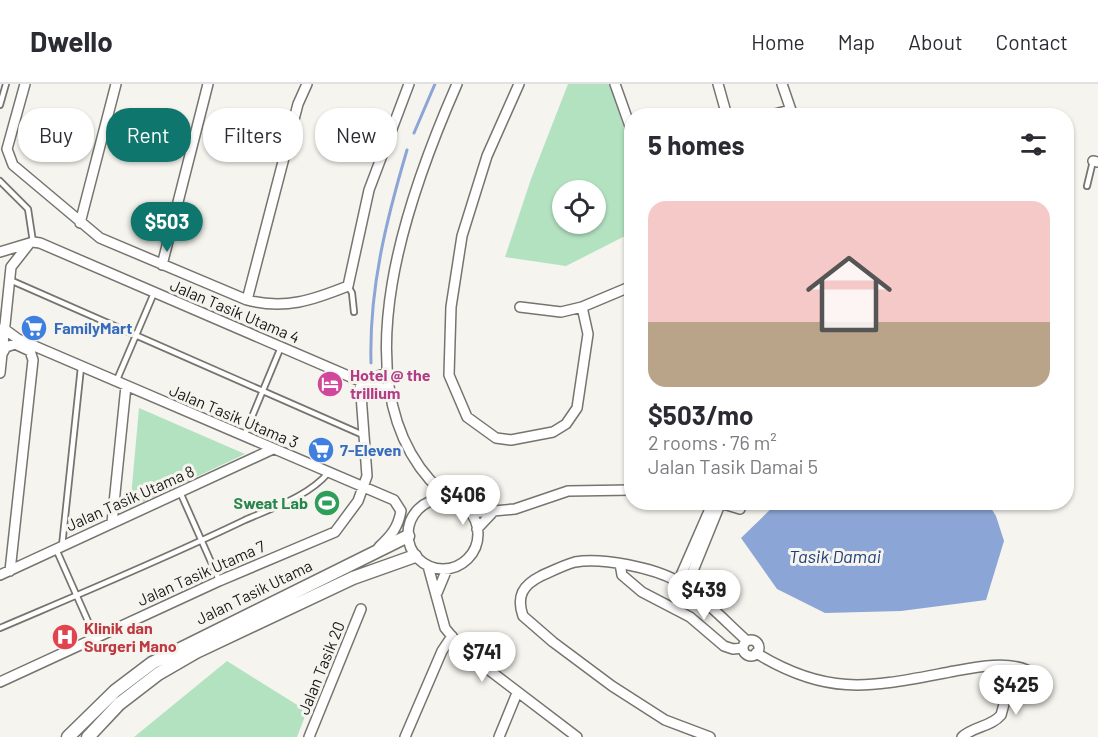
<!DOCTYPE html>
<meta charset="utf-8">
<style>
:root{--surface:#fff;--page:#f2f2f3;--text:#2b2b33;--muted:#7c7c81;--line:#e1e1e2;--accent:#0f766e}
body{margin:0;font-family:Barlow,sans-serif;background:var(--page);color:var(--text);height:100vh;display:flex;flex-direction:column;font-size:22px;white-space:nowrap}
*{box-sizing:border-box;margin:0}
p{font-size:20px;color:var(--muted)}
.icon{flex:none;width:33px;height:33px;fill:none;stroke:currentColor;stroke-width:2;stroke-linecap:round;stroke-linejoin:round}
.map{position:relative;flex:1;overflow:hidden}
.drawer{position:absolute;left:624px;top:24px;width:450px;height:402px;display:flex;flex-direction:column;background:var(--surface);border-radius:24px;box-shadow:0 2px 4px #0004}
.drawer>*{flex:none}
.hud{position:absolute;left:18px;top:24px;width:516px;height:54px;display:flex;gap:12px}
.tools{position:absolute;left:552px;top:96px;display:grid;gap:12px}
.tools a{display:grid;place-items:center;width:54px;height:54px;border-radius:50%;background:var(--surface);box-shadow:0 2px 4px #0004;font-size:30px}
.price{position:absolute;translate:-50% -51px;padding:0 14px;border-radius:21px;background:#fff;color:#222;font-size:20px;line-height:39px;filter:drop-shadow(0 2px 3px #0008)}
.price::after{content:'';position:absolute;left:50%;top:36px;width:18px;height:14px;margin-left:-9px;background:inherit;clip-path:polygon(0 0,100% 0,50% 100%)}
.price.selected{background:var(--accent);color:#fff}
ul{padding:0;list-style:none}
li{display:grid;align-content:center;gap:12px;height:318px;padding:0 24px}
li+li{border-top:2px solid var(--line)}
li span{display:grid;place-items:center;height:186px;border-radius:18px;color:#555}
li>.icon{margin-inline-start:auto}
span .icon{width:108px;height:108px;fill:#fffc;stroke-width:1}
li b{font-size:26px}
h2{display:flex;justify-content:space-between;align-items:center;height:72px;padding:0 24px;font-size:26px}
.tag{padding:0 21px;border-radius:24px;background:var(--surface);box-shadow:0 2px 4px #0004;font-size:21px;line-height:54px}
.tag.selected{background:var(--accent);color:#fff}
header{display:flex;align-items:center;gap:36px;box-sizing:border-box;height:84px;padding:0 30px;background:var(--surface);border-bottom:2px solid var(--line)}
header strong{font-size:28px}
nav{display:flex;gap:33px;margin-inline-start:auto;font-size:21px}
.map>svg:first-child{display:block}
.green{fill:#b3e2c1;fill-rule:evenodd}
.water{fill:#8ba5d6}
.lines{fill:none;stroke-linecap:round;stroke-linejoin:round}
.stream{stroke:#8ba5d6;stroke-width:3}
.service-casing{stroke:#76746e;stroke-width:8}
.minor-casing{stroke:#76746e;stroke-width:12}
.tertiary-casing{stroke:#76746e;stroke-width:15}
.service{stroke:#fff;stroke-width:4.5}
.minor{stroke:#fff;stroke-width:9}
.tertiary{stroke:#fff;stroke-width:12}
.labels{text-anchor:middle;stroke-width:6;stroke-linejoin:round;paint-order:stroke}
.street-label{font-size:16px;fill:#191816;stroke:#f6f4ee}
.shop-label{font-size:16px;font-weight:bold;fill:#366cbe;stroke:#f6f4ee;text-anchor:start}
.hotel-label{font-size:16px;font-weight:bold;fill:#b23c85;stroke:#f6f4ee;text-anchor:start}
.leisure-label{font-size:16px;font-weight:bold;fill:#27864d;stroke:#f6f4ee;text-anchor:end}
.health-label{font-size:16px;font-weight:bold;fill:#be3a42;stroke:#f6f4ee;text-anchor:start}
.water-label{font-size:18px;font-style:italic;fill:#203e7a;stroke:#f6f4ee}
</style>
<header>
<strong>Dwello</strong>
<nav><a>Home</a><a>Map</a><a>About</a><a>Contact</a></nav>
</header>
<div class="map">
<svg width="1098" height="653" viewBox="0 0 1098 653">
<rect width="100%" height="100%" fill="#f6f4ee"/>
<!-- green -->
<path class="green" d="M568,0h42l16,51 5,4v94l-65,33 -61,-9 26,-78zM596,106v34h-34v-34z
M139,324l106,46 -115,54z
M227,577l80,50 -10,26h-163z"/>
<!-- water -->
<path class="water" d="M987,418l9,14 8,25 -18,59 -85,11 -76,2 -48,-24 -36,-51 36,-35z"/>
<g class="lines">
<!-- stream -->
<path class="stream" d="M414,49l21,-49
M371,279c-2,-74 15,-142 36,-213"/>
<defs>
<path id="service" d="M0,21l6,-21
M0,97l28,28 5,33
M1087,102l6,-25
M10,196l353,155
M348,202l4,7 2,19
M116,298l38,-89
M244,352l37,-89
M180,408l39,88
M62,462l19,-179
M56,465l39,88
M0,544c82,-35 164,-69 245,-108 27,-12 64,-24 83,-47"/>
<path id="minor" d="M25,0l-18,65 6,16 87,73 147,62c38,10 66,0 101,-14l21,-96 40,-106
M457,0c-47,107 -117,294 -27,396 8,8 19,15 29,23
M519,0l-32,72 -25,80 -11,71 -2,68 18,42 29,21 15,2 42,-8 13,-8 11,-16 11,-74 -6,-27
M615,0l17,48
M718,0l9,32
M782,0l11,32
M767,32l23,-6
M1093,77l5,1
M80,139l36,-139
M0,168l33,-10 7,1 320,138 28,-8
M162,181l46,-181
M247,216l51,-196 9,-20
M520,223l41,5 21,-5 50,-21
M3,244l15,11 376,161 7,11c-3,16 -9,24 -22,36
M2,270l4,-7 9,-3 15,7 3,9 -23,211
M0,289l11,-106 18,-23
M360,308l14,-9 18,12
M630,341h2
M408 450a35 35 0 1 1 70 0a35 35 0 1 1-70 0Z
M717,418l23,7
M471,429l44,-4 53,-18 64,-1
M112,439l14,-137
M477,445l16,-17
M620,480l2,11 20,17 48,25 34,29 9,3 10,-1
M428,482l17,62 19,23 113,86
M0,491l273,-126
M678,498l35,-80
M686,504l35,-86
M437,509l10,-24
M743 564a8 8 0 1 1 16 0a8 8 0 1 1-16 0Z
M756,569c75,46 118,33 199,18 22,-4 51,-10 72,-1l12,24
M0,598l219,-101 116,-49 23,-31 9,-25 -7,-95
M309,653l52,-128
M405,653l37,-86 10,-15
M499,653l18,-44
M710,653l-45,-17 -53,-34 -59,-44 -30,-26c-7,-20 0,-31 18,-40 11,-5 23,-11 34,-14 27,-5 79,6 102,19 26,16 48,40 70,60
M962,653c12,-11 29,-10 39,-22l3,-11 -8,-37"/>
<path id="tertiary" d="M68,653l47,-46 37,-28 256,-127
M88,653l31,-33 39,-30 38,-22 157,-74 62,-22"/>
</defs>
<!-- service casing -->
<use href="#service" class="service-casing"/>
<!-- minor casing -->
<use href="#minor" class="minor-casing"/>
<!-- tertiary casing -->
<use href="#tertiary" class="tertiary-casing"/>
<!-- service -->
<use href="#service" class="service"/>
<!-- minor -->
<use href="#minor" class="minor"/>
<!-- tertiary -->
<use href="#tertiary" class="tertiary"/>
</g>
<!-- icons -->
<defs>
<symbol id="supermarket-disc" viewBox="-11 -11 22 22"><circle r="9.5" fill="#3f7fe0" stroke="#f6f4ee"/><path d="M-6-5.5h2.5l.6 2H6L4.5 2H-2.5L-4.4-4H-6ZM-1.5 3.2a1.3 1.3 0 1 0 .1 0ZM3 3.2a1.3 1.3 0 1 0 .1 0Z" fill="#fff"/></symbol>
<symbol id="hotel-disc" viewBox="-11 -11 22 22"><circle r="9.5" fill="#d1479c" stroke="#f6f4ee"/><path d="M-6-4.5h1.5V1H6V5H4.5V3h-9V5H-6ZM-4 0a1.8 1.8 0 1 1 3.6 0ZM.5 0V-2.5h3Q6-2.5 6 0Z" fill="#fff"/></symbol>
<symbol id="stadium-disc" viewBox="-11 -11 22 22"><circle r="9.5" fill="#2e9e5b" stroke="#f6f4ee"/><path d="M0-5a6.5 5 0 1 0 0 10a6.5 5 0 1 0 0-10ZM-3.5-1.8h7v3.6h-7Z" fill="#fff"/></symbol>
<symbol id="hospital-disc" viewBox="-11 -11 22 22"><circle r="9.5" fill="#e0444e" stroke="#f6f4ee"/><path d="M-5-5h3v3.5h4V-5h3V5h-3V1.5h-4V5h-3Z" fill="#fff"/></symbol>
</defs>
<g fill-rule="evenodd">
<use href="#supermarket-disc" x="19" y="229" width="30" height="30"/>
<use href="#hotel-disc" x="315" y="285" width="30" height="30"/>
<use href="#supermarket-disc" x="306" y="351" width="30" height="30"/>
<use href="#stadium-disc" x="312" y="404" width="30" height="30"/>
<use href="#hospital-disc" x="50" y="538" width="30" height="30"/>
</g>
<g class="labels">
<!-- street labels -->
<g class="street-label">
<text transform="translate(235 227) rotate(23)" y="6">Jalan Tasik Utama 4</text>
<text transform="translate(234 332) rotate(23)" y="6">Jalan Tasik Utama 3</text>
<text transform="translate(130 414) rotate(-24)" y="6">Jalan Tasik Utama 8</text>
<text transform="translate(201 489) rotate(-24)" y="6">Jalan Tasik Utama 7</text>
<text transform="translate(254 508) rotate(-26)" y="6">Jalan Tasik Utama</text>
<text transform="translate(321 584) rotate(-68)" y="6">Jalan Tasik 20</text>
</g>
<!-- shop labels -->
<g class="shop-label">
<text x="54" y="250">FamilyMart</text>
<text x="340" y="372">7-Eleven</text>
</g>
<!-- hotel labels -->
<g class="hotel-label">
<text x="350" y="297">Hotel @ the<tspan x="350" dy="18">trillium</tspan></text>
</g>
<!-- leisure labels -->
<g class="leisure-label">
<text x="308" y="425">Sweat Lab</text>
</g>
<!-- health labels -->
<g class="health-label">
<text x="84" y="550">Klinik dan<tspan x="84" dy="18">Surgeri Mano</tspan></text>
</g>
<!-- water labels -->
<g class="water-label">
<text x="835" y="479">Tasik Damai</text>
</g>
</g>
</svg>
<div class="tools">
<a><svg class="icon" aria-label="locate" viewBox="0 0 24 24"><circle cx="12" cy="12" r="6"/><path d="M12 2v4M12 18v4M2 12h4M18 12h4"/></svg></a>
</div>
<b class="price selected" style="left:167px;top:169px">$503</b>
<b class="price" style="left:463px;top:442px">$406</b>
<b class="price" style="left:704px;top:537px">$439</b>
<b class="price" style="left:482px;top:599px">$741</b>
<b class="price" style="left:1016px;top:632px">$425</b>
<div class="hud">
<a class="tag">Buy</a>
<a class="tag selected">Rent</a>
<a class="tag">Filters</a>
<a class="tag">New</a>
</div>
<section class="drawer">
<h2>5 homes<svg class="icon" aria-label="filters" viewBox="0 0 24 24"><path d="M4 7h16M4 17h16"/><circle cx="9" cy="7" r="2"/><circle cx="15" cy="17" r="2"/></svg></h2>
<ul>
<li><span style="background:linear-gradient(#f6c9c9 65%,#b9a48a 0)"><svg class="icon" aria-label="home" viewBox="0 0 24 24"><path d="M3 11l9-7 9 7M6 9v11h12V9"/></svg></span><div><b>$503/mo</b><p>2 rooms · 76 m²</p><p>Jalan Tasik Damai 5</p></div></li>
</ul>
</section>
</div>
